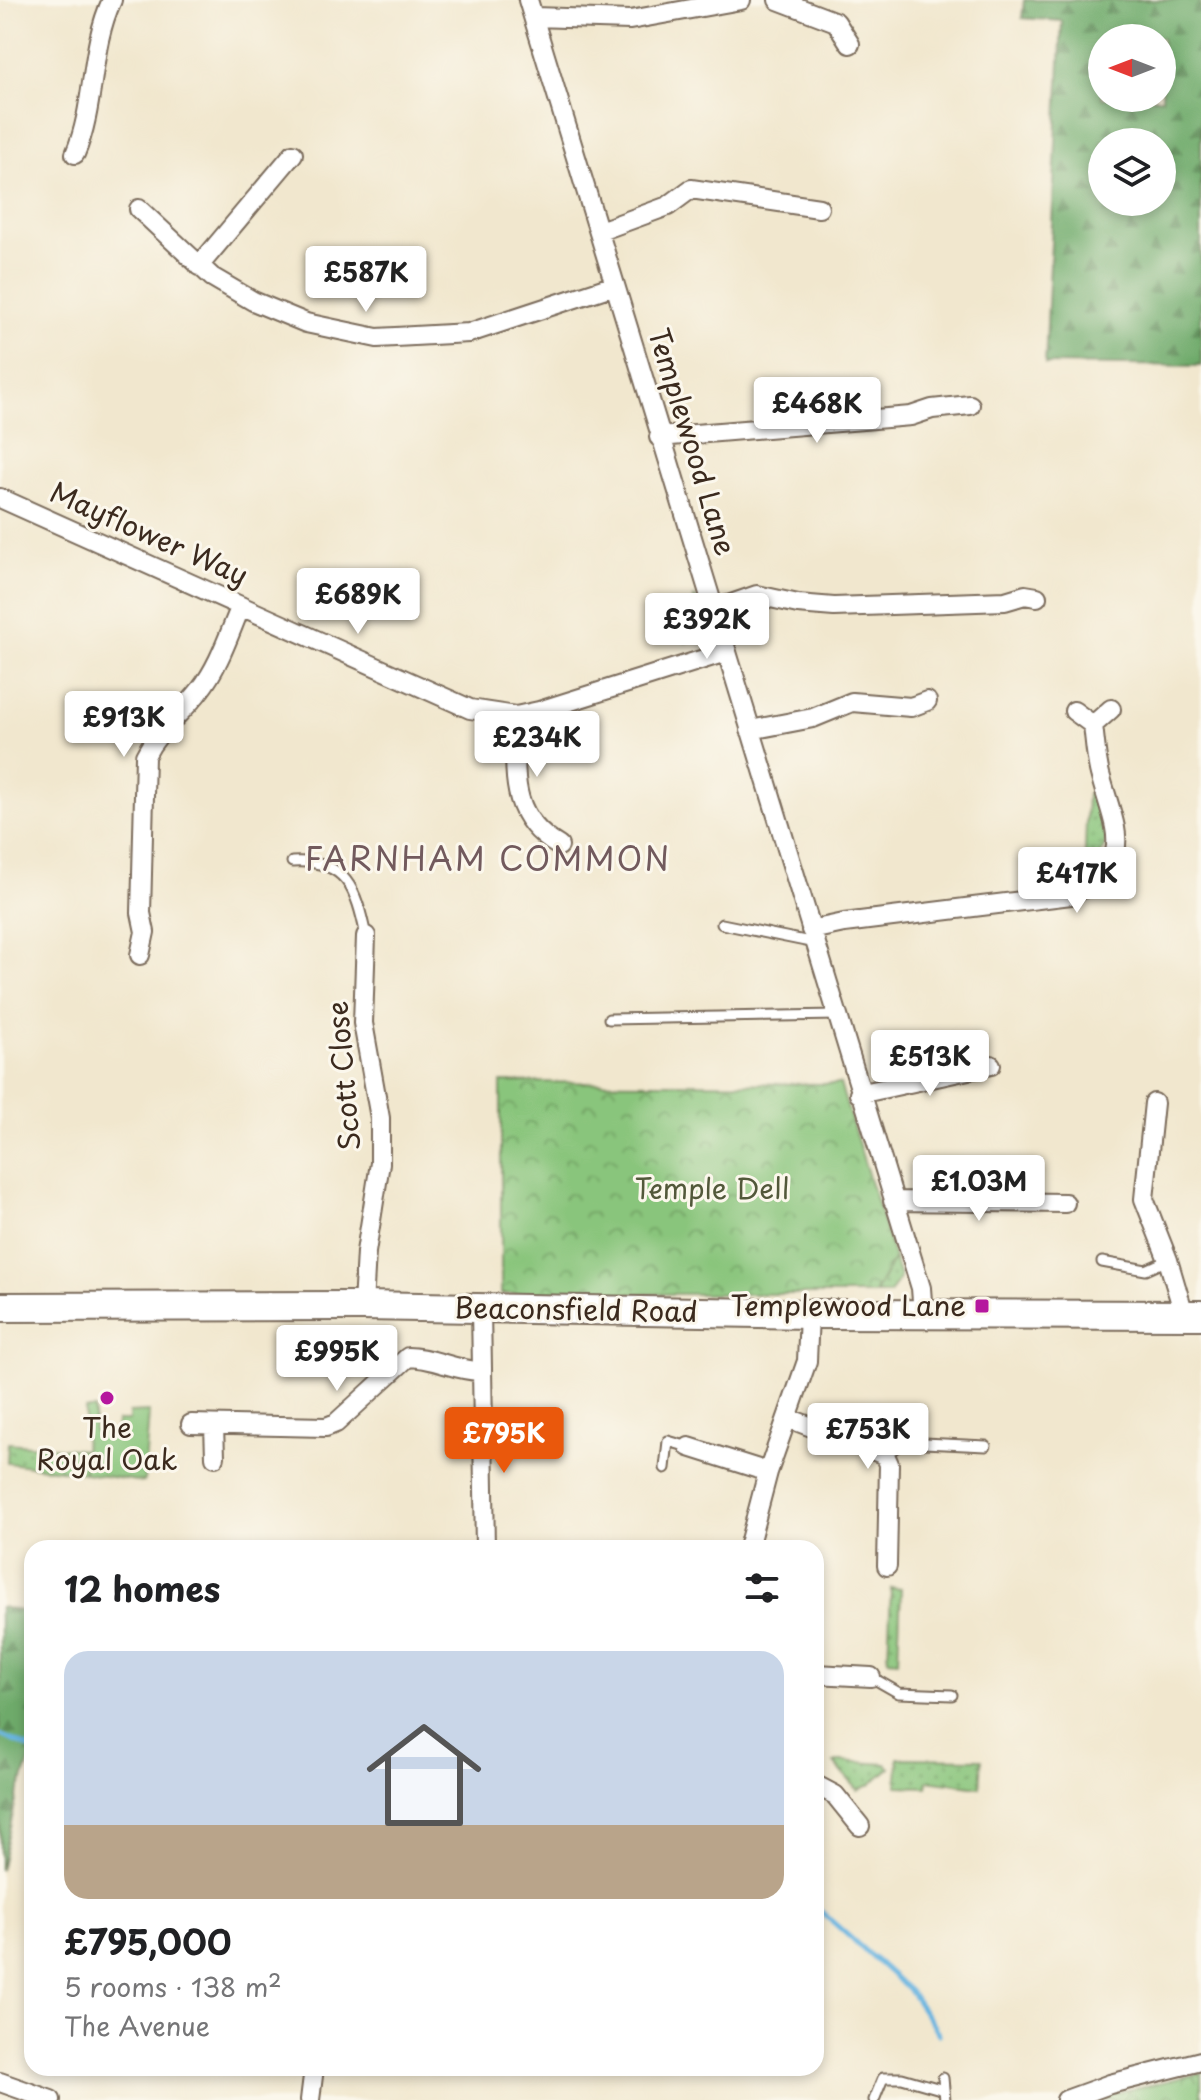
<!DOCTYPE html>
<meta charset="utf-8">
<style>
:root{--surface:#fff;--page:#f2f2f2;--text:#202124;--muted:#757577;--line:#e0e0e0;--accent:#ea580c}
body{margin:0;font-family:"Playpen Sans",sans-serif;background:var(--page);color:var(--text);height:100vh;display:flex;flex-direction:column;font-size:30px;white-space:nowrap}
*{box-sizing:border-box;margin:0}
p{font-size:26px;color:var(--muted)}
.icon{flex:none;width:44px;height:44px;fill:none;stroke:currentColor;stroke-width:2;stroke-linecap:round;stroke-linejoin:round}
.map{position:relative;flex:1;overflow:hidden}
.drawer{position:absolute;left:24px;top:1540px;width:800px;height:536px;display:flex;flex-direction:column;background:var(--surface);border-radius:24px;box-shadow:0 4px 12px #0003}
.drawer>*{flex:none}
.needle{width:52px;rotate:270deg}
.tools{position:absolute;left:1088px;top:24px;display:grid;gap:16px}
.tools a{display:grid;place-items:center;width:88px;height:88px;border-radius:50%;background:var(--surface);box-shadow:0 4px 12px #0003;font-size:40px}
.price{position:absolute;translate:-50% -68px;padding:0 18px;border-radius:8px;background:#fff;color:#222;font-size:26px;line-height:52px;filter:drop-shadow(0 2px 4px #0008)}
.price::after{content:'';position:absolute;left:50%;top:48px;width:24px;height:18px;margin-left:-12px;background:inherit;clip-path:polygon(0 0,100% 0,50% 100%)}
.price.current{background:var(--accent);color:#fff}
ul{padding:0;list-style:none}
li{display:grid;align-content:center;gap:16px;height:424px;padding:0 40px}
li+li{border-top:2px solid var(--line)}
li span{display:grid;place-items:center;height:248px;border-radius:24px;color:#555}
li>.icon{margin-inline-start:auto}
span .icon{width:144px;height:144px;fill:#fffc;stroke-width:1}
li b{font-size:34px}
h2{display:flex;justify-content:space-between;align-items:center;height:96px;padding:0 40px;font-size:34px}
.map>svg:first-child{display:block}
.grass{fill:url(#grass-dots);stroke:#62784c;stroke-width:2}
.forest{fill:url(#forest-firs);stroke:#546a44;stroke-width:2;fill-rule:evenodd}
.park{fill:url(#park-crowns);stroke:#62784c;stroke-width:2}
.garden{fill:#89c57b;stroke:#62784c;stroke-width:2}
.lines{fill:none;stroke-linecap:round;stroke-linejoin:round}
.stream{stroke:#66b4e0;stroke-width:5}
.service-casing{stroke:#7b6c5c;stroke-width:13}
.minor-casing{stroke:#7b6c5c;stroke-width:22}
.primary-casing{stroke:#7b6c5c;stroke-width:32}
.service{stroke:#fff;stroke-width:9}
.minor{stroke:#fff;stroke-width:18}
.primary{stroke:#fff;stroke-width:28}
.poi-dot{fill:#b5179e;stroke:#fbf7ec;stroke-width:3}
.labels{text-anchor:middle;stroke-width:6;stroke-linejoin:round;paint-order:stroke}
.street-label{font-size:28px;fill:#3b2a1e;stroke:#fbf7ec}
.park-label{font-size:28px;fill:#52583a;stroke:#fbf7ec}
.poi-label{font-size:28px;fill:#3b2a1e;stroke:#fbf7ec;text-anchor:end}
.quarter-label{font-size:32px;letter-spacing:2px;fill:#725a5d;stroke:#fbf7ec}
</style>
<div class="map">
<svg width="1201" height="2100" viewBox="0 0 1201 2100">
<defs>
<pattern id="grass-dots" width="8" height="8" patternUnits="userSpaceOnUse" patternTransform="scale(2)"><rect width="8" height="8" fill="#89c57b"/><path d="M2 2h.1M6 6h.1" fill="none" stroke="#71a064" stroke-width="1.8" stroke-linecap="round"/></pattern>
<pattern id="forest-firs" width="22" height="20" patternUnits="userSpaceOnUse" patternTransform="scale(2)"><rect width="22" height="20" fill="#6eaa6b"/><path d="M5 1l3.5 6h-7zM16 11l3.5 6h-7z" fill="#5c8b57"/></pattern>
<pattern id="park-crowns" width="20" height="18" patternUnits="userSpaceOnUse" patternTransform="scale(2)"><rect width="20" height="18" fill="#89c57b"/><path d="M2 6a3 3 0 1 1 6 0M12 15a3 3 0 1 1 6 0" fill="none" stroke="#71a064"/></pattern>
</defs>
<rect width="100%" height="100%" fill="#fbf7ec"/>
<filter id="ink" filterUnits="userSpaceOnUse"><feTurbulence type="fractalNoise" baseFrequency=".0125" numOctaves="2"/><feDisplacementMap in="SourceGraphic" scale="16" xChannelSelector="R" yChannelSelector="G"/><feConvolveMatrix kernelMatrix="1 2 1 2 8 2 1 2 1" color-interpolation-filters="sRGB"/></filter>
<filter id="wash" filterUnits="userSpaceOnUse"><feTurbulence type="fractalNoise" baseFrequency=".006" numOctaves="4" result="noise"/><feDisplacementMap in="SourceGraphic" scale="32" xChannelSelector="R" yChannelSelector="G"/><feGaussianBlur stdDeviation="1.8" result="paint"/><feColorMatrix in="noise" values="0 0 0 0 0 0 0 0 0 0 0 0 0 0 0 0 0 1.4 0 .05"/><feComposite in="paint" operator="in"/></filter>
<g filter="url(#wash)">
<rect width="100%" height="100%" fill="#f1e7ce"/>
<!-- grass -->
<path class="grass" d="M694,597l9,7 -1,29 -16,9z
M1087,794h10c12,41 16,49 -13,84z
M894,1258l6,19 -10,17h-16z
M8,1443l75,7 1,23 -77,-10z
M891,1588l10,1 -3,71 -10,-1z
M898,1758l84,1 -2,28 -52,-7 -1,7 -30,-1z
M841,1761l45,3 4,4 -20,17 -12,5 -24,-27z"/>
<!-- forest -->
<path class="forest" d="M1024,0h177v366l-156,-2 17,-343 -40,-3zM1162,38v60h-60v-60zM1162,142v60h-60v-60z
M0,1607l32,6v141l-15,43 -17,73z"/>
<!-- park -->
<path class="park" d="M501,1082l339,2 54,174 -20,36h-373z
M1201,2073v27h-117z"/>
<!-- garden -->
<path class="garden" d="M85,1409h9v22h22l1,-10h12v-8l20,-1 -5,70 -60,-9z"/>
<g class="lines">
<!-- stream -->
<path class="stream" d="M0,1735l32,14
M816,1907l93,83 30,44"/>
</g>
</g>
<g filter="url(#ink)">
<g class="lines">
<defs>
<path id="service" d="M292,862c55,-3 64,27 74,74
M722,924l93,19
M609,1019l228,-4
M1102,1262l44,8 22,-10
M362,1349l27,25
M885,1455l18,-13 83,4
M665,1468l3,-27 21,6
M871,1677l28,16 53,2
M943,2078l2,22
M874,2100l9,-22h19l42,12"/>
<path id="minor" d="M528,0l393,1288 2,26
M778,0l58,22 14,22
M534,17l96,3 111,-20
M75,154c21,-49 14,-105 37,-154
M139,209l73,68 41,24 53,22 71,15 92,-5 146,-48
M600,231l68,-25 23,-17 128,19
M199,266l94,-112
M659,437l252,-21 21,-7 38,-4
M0,498l470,211 46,7 23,-5 187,-59
M714,610l43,-15 41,9 36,3 171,-6 20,-6 12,2
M516,716c0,54 -10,99 43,130
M1093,725l18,-16
M750,730l63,-12 39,-16 59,5 16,-6
M811,930l33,-7 227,-28c67,-35 44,-64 29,-121 -4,-15 -5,-33 -7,-49l-19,-14
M140,955l5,-23 -4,-19 4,-157c13,-27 37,-42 55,-66 19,-24 29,-56 41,-84
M859,1094l132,-29
M1154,1103l-10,96 24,61 16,54
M893,1201l172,2
M363,1306l3,-54 14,-89v-45l-17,-95 3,-87
M481,1309l4,239
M788,1418l97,37 4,9 -2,102
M191,1424l135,3 10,-4 72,-66c25,0 45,13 71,14
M214,1425l1,32
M689,1447l79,25
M748,1548l20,-76 39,-111 2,-47
M816,1674l55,3
M816,1785l19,10 25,31
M0,2082l51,18
M310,2100l4,-32
M1066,2100l44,-16 91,-23"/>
<path id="primary" d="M0,1307l363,-1 446,8 392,1"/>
</defs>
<!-- service casing -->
<use href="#service" class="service-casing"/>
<!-- minor casing -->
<use href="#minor" class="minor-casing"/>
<!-- primary casing -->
<use href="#primary" class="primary-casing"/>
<!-- service -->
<use href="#service" class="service"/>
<!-- minor -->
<use href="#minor" class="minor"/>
<!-- primary -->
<use href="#primary" class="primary"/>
</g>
</g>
<!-- markers -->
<g class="poi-dot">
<rect x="974" y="1298" width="16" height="16" rx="4"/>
<circle cx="107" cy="1398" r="8"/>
</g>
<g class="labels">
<!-- street labels -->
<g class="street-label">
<text transform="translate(692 442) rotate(73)" y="10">Templewood Lane</text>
<text transform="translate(149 534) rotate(24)" y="10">Mayflower Way</text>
<text transform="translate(344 1076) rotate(-95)" y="10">Scott Close</text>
<text transform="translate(576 1310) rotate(1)" y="10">Beaconsfield Road</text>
</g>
<!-- park labels -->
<g class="park-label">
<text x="712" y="1199">Temple Dell</text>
</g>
<!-- poi labels -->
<g class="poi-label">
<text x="966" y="1316">Templewood Lane</text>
<text x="107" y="1438" text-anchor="middle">The<tspan x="107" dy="32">Royal Oak</tspan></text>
</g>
<!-- quarter labels -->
<g class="quarter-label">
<text x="488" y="871">FARNHAM COMMON</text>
</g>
</g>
</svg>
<div class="tools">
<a><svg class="needle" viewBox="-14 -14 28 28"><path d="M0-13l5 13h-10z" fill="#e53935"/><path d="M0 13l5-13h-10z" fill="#757577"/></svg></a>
<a><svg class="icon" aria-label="layers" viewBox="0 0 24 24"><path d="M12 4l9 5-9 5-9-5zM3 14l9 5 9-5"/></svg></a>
</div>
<b class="price" style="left:366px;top:314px">£587K</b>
<b class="price" style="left:817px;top:445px">£468K</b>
<b class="price" style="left:358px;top:636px">£689K</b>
<b class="price" style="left:707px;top:661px">£392K</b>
<b class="price" style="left:124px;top:759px">£913K</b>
<b class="price" style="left:537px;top:779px">£234K</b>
<b class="price" style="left:1077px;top:915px">£417K</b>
<b class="price" style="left:930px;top:1098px">£513K</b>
<b class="price" style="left:979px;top:1223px">£1.03M</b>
<b class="price" style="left:337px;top:1393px">£995K</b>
<b class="price" style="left:868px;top:1471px">£753K</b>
<b class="price current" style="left:504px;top:1475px">£795K</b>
<section class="drawer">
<h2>12 homes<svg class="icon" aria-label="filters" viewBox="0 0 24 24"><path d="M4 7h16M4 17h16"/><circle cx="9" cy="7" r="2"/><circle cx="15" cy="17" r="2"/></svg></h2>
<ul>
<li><span style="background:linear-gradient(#c9d6e8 70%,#b9a48a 0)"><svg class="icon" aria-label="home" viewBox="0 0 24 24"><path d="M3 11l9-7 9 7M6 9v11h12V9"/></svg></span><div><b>£795,000</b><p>5 rooms · 138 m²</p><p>The Avenue</p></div></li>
</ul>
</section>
</div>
